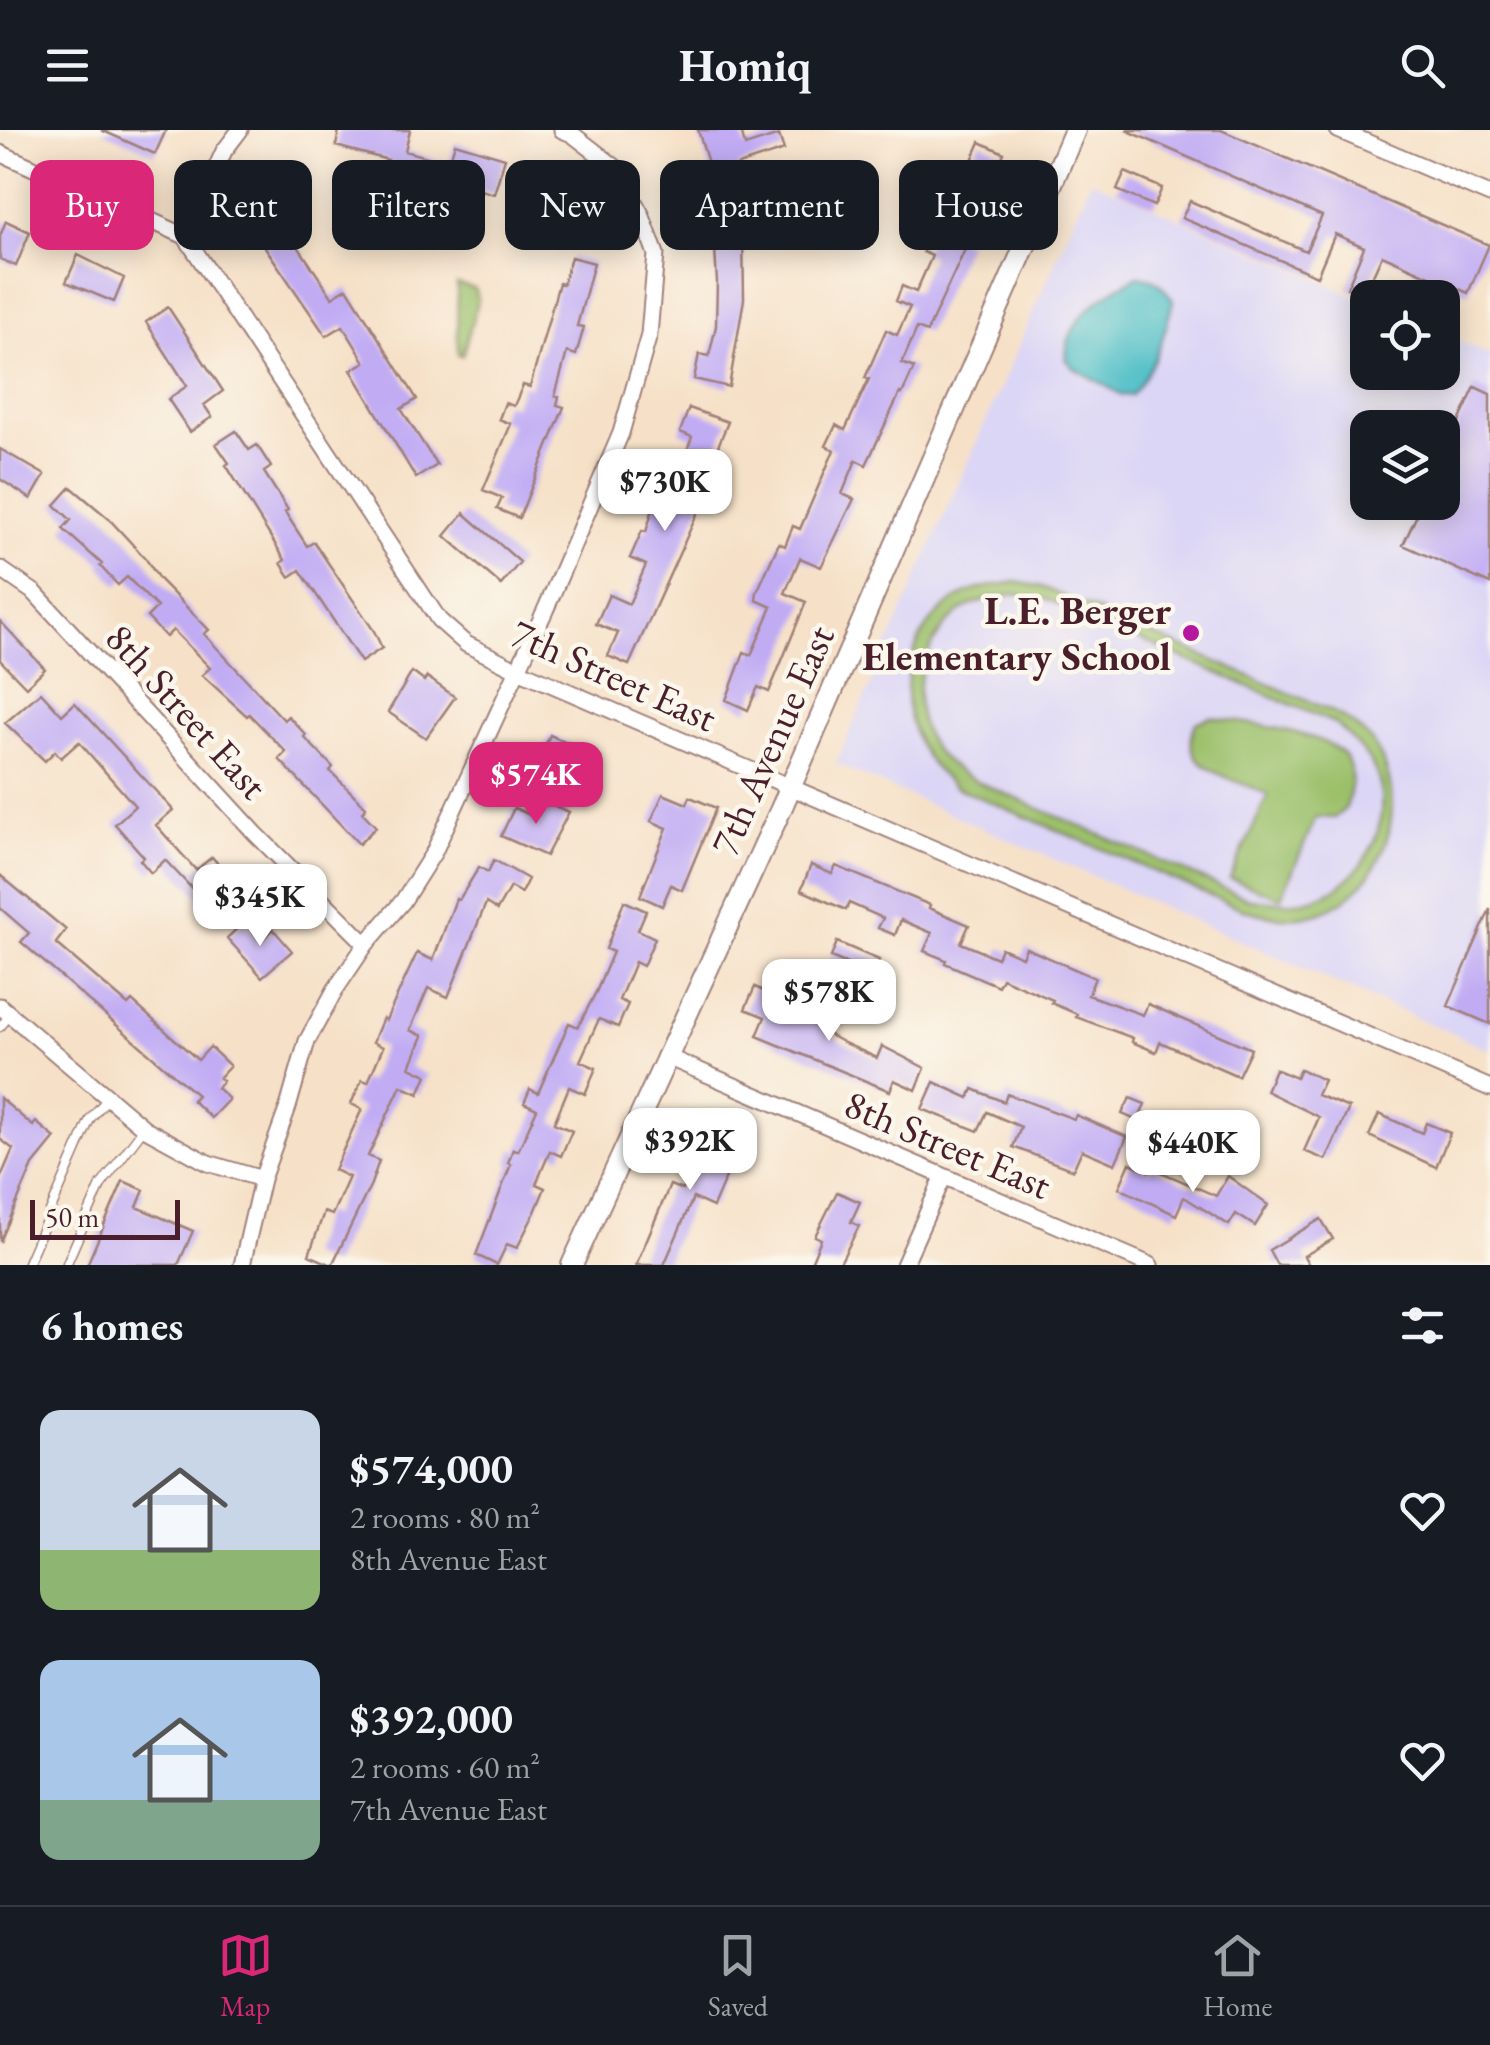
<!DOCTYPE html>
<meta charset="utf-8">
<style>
:root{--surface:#171b24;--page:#20242c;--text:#f1f3f6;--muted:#9ea1a6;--line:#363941;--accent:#db2777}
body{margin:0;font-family:"EB Garamond",serif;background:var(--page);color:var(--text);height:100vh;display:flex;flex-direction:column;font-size:38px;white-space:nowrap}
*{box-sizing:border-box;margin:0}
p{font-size:32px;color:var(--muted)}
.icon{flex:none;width:55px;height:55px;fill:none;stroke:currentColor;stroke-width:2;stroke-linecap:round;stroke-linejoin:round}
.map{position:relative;height:1135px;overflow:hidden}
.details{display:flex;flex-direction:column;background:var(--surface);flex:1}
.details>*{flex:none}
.guide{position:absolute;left:30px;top:30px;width:1430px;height:90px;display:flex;gap:20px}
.fabs{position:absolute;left:1350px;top:150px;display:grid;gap:20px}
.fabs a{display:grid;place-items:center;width:110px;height:110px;border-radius:20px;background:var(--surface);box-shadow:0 5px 25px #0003;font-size:50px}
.scale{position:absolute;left:30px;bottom:25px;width:150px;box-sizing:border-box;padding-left:10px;border:5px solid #4a1f2b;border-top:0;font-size:28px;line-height:35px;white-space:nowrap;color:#4a1f2b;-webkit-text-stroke:8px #fbf7ec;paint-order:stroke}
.price{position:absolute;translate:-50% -85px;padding:0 22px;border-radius:20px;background:#fff;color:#222;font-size:32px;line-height:65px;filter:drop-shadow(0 2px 5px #0008)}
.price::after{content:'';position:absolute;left:50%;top:60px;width:30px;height:22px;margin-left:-15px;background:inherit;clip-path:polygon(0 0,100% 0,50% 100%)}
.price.active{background:var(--accent);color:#fff}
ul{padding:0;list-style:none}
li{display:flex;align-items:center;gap:30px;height:250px;padding:0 40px}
li span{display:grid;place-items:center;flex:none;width:280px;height:200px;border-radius:20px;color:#555}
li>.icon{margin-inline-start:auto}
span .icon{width:120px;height:120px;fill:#fffc;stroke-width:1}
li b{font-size:42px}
h2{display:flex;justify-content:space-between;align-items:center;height:120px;padding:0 40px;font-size:42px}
.tag{padding:0 35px;border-radius:20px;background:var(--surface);box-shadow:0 5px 25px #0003;font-size:35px;line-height:90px}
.tag.active{background:var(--accent);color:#fff}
header{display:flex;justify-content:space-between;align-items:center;height:130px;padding:0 40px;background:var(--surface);font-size:45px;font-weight:700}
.dock{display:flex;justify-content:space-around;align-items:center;height:140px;border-top:2px solid var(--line);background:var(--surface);font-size:28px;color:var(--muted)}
.dock a{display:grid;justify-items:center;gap:5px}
.dock .active{color:var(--accent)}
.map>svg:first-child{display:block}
.built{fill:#dcd6f6;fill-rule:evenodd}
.green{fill:#9bc06b;stroke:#72704b;stroke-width:2.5;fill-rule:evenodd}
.water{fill:#52c0c8;stroke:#4e707a;stroke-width:2.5}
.building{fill:#c1acf4}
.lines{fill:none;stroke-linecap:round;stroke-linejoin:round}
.service-casing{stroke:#a0807a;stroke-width:11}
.minor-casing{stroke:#a0807a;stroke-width:19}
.tertiary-casing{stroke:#a0807a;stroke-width:24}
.service{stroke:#fff;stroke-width:8}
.minor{stroke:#fff;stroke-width:15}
.tertiary{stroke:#fff;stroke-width:20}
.poi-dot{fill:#b5179e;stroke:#fbf7ec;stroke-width:4}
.labels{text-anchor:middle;stroke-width:9;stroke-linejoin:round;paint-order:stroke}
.poi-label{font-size:40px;font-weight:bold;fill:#4a1f2b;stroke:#fbf7ec;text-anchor:end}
.street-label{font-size:40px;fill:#4a1f2b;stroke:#fbf7ec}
</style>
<header><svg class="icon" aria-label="menu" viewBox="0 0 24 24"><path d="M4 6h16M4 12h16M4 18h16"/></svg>Homiq<svg class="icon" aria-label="search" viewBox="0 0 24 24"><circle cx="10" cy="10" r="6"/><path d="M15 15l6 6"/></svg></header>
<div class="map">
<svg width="1490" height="1135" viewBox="0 0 1490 1135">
<rect width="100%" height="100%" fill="#fbf7ec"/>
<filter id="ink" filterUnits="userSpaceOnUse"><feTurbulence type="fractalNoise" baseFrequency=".01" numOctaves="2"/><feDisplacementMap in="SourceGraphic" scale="20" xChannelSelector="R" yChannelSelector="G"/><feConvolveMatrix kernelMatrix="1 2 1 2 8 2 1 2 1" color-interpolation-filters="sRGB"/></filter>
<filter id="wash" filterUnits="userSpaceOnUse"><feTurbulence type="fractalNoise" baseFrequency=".0048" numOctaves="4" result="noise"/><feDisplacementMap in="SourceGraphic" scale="40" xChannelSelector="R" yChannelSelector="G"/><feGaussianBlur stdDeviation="2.25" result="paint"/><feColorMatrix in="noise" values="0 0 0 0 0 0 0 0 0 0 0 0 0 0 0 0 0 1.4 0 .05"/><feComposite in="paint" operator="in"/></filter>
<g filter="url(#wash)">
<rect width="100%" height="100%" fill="#f6e1c8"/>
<!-- built -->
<path class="built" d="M1091,50l276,121 1,71h74l1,-38 47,21v695l-654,-286zM1368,298h74v74h-74z"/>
<!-- green -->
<path class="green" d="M457,154l18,5 3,12 -16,55 -4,-1z
M1016,452l26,5 294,126c18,11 34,22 44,42 32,61 -3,147 -73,161 -21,4 -42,0 -62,-6l-290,-123c-7,-7 -17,-14 -23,-22 -42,-53 -31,-136 31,-170 16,-8 35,-10 53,-13zM1017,464l29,5 290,125c15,15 35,33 42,54 14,48 -14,102 -60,119 -23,9 -46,4 -69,2l-271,-117c-21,-11 -42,-24 -52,-47 -19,-43 0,-101 38,-126 16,-10 35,-12 53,-15z
M1210,587c32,6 114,14 134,39 12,15 7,36 2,52l-12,10 -18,-1 -35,81 -51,-20 38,-83c-34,-18 -94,-26 -72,-72z"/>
<!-- water -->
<path class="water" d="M1138,146c19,2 25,9 35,25 -9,37 -18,65 -42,95l-9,-1 -48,-27 -8,-9c1,-44 38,-64 72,-83z"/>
<g id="blocks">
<!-- building -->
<path class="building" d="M101,0h65l-11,24z
M339,0h71l-5,21 44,12 6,-20 50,15 -11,36 -24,-7 -4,13 -83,-21 5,-19 -52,-14z
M698,0h43l4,16 34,-11 5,15 -46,15 13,68 -8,2 1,64 -15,88 -35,-8 5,-25 10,2 7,-30 1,-44 -2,-32 -7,-37 8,-1 -5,-25 4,-1z
M1126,0h95l268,115 -21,48 -86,-38 -18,40 -17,-7 17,-41 -29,-13 -18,42 -135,-58 8,-17 116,50 16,-35z
M980,12l24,11 -23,55 -8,-4 -15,35 10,4 -41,89 -10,-4 -15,35 12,5 -12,26 -2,-1 -34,72 -10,-5 -14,34 12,5 -33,68 -21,-9 -15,35 21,9 -37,90 -11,-5 -10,23 -22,-10 18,-48 7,3 21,-48 -16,-7 1,-8 22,-49 6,3 8,-20 7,3 34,-79 -8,-4 10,-21 9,5 24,-51 -4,-1 21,-48 11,5 13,-28 -14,-6 6,-15 14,6 16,-36 -9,-4 23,-43 4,2z
M269,42l27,12 -13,30 -8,-2 57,85 15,-9 70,111 -16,10 36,56 -21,13 -65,-108 14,-8 -22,-36 -17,10 -61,-89 13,-9 -39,-17 16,-37 7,3z
M1125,42l37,16 -8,18 -37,-16z
M556,53l8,15 16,-9 12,22 -42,22 -19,-36z
M6,91l24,11 -14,34 -16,-7v-23z
M78,125l46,23 -10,24 -48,-20z
M571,127l23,6 -17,63 7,1 -8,28 -9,-3 -12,44 4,1 -2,8 7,2 -45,111 -22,-9 5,-11 -19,-8 28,-66 -12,-5 6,-16 9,3 9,-21 7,2 29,-104 4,1z
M168,177l55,84 -19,14 8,12 -22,15 -22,-33 19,-13 -41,-64z
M1475,257l15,7v190l-87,-39 20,-43h19v-43z
M689,278l39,14 -24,58 5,2 -11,30 -69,153 -21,-9 10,-23 -22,-9 13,-29 20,9 17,-39 -16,-7 12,-27 4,1 19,-64 14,5 13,-36 -12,-5z
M236,301l13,19 8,-5 14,22 -7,5 24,38 -3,2 22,34 7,-4 60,89 8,17 -21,14 -61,-92 -10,7 -9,-14 4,-3 -59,-95 3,-2 -13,-19z
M0,319l45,26 -14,24 -31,-20z
M71,357l37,31 38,41 13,20 50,51 -5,4 80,86 4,-4 18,19 -2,2 29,30 -3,4 36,36 -4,5 14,15 -17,17 -80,-85 7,-7 -37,-38 -2,2 -45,-41 8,-7 -37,-38 -7,7 -19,-20 10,-10 -30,-30 -9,8 -18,-19 2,-2 -39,-35 8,-9 -16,-15z
M464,383l56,49 -19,23 -56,-49z
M0,491l45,48 -19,18 -26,-27z
M412,542l12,9 3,-4 28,20 -29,41 -38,-26z
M41,562l21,23 13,-12 98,107 -17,15 40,45 16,-13 17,19 -7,7 15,17 -19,16 -53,-56 -14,13 -11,-13 4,-3 -29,-33 20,-18 -56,-64 -18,16 -6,-7 -10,10 -40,-38z
M550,605l51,23 -11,25 -52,-21z
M663,664l24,10 3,-7 26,11 -34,82 -11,-5 -9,21 -22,-10 27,-68 -16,-7z
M537,669l32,13 -23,44 -45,-20 13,-28 16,7z
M494,730l34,19 -7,14 -11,-6 -13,23 -11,-7 -38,94 -20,-9 -18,42 13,6 -13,31 17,8 -8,19 -18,-8 -33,70 11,5 -8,23 -39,81 -23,-10 15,-43 8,3 17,-38 -15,-7 28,-61 -11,-5 11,-24 6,2 15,-35 -10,-5 10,-24 3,2 31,-67 16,7 23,-61 3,1 20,-33 9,5z
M811,735l21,9 4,-8 94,39 -1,3 40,17 -8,18 36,15 4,-10 21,9 4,-9 69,30 -7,17 55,20 5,-11 103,45 -13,27 -78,-34 -4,10 -24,-10 1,-4 -57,-21 1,-3 -26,-11 2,-3 -51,-22 -4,8 -53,-23 1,-3 -22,-9 8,-18 -31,-13 -6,15 -17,-7 5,-10 -34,-15 -3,7 -45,-20z
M0,745l66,55 -10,13 72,62 4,-4 66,59 12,-13 20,19 -11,12 4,3 -6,7 12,11 -18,19 -19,-18 5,-5 -176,-153 8,-9 -29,-25z
M624,771l22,10 -8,19 17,8 -12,28 -8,-4 -16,38 9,4 -10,23 -19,-8 -19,42 16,7 -11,26 -16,-7 -15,36 18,8 -11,25 -11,-5 -14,33 9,4 -10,24 -18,36 -10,-4 -10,21 -21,-10 35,-91 -3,-1 5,-14 5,2 19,-42 -13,-6 6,-14 8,4 31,-70 9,4 19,-37 16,-38 -7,-3z
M1490,779v115l-42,-18z
M244,792l17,19 12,-12 19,22 -30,26 -35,-39z
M837,812l42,18 -6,15 -42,-18z
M755,857l77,37 -4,10 16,9 33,15 5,-12 43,22 -9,22 -22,-10 -4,11 -133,-55 8,-19 -20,-8z
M1275,939l21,9 4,-9 24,11 -7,15 32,13 -23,52 -22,-9 15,-34 -53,-26z
M934,952l35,16 4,-9 31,13 3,-8 67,25 2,-4 51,22 -12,27 -33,-14 -9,20 -60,-23 8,-20 -34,-15 -9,19 -56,-22z
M0,968l33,28 3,-4 19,16 -22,27 -33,77v-63l13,-30 -13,-10z
M1130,968l15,6 -7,17 -16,-7z
M1379,984l43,19 4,-10 24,10 -14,34 -67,-31z
M698,995l42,19 -27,63 -20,-9 -29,67h-28l34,-80 12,5 17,-38 -10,-5z
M1130,1033l20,9 2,-4 64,28 12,-20 40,29 -13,21 -19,-12 -7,11 -45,-28 -8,18 -57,-27z
M123,1051l21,9 -7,17 56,24 -15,34h-91z
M837,1062l23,10 -9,20 8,4 -20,39h-29l11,-26 -6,-3z
M1321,1089l12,20 -29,17 5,9h-32l-8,-15z"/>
</g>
</g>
<g filter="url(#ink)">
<use href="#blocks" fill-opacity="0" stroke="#a0807a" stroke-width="2.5"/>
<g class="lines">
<defs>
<path id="service" d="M0,897l10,-12
M67,1133l34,-78 43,-57
M27,1135l63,-146 18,-21"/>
<path id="minor" d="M1338,0l152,65
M0,23l185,83 254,384 27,24 52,26 972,418
M185,106l39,-85 16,-21
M0,439l35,24 221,241 110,110
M0,876l144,122 64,35 54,16
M665,926l485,209
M242,1135l20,-86 26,-72 19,-66 28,-51 31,-46 37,-43 31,-49 114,-248 73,-171 28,-98 7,-81 -15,-40 -26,-47 -43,-33 -10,-4
M904,1135l39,-87"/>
<path id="tertiary" d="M572,1135l209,-456 294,-679"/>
</defs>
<!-- service casing -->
<use href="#service" class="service-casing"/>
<!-- minor casing -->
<use href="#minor" class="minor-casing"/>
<!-- tertiary casing -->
<use href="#tertiary" class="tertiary-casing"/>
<!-- service -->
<use href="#service" class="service"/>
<!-- minor -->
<use href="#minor" class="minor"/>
<!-- tertiary -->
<use href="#tertiary" class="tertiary"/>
</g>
</g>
<!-- markers -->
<circle class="poi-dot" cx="1191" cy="503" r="10"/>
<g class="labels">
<!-- poi labels -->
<g class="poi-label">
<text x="1171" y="494">L.E. Berger<tspan x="1171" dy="46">Elementary School</tspan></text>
</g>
<!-- street labels -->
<g class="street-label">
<text transform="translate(614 545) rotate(24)" y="14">7th Street East</text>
<text transform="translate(187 581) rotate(48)" y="14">8th Street East</text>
<text transform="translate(772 610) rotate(-66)" y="14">7th Avenue East</text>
<text transform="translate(948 1014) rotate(23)" y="14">8th Street East</text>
</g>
</g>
</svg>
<div class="fabs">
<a><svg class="icon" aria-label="locate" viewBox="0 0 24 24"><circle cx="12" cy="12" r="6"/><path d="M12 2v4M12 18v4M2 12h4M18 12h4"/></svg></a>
<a><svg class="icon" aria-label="layers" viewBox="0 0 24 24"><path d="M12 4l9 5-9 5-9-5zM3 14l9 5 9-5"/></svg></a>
</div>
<div class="scale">50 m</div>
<b class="price" style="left:665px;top:404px">$730K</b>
<b class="price active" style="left:536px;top:697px">$574K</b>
<b class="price" style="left:260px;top:819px">$345K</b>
<b class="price" style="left:829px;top:914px">$578K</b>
<b class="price" style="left:690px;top:1063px">$392K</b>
<b class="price" style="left:1193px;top:1065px">$440K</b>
<div class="guide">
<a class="tag active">Buy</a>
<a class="tag">Rent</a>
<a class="tag">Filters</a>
<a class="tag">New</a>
<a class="tag">Apartment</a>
<a class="tag">House</a>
</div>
</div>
<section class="details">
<h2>6 homes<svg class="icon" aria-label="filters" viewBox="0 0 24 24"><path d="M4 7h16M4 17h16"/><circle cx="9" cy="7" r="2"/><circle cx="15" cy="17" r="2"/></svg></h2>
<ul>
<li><span style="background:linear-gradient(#c9d6e8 70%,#8fb573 0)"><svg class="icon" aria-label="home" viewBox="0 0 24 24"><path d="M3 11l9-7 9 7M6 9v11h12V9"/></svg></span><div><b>$574,000</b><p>2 rooms · 80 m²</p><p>8th Avenue East</p></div><svg class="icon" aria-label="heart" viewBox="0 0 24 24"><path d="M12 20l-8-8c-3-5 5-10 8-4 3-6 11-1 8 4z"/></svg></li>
<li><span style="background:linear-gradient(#a9c7e8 70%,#7fa58c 0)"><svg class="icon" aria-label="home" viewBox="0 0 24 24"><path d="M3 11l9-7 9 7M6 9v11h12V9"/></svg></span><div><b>$392,000</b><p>2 rooms · 60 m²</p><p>7th Avenue East</p></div><svg class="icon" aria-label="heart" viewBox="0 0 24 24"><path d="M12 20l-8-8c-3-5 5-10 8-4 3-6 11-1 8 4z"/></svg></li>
</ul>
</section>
<nav class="dock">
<a class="active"><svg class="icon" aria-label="map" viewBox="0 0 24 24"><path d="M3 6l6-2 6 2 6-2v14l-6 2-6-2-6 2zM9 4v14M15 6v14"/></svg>Map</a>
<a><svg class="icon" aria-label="saved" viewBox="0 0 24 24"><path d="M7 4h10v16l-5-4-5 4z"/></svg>Saved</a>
<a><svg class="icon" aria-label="home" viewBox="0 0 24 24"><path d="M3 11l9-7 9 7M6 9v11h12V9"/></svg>Home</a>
</nav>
